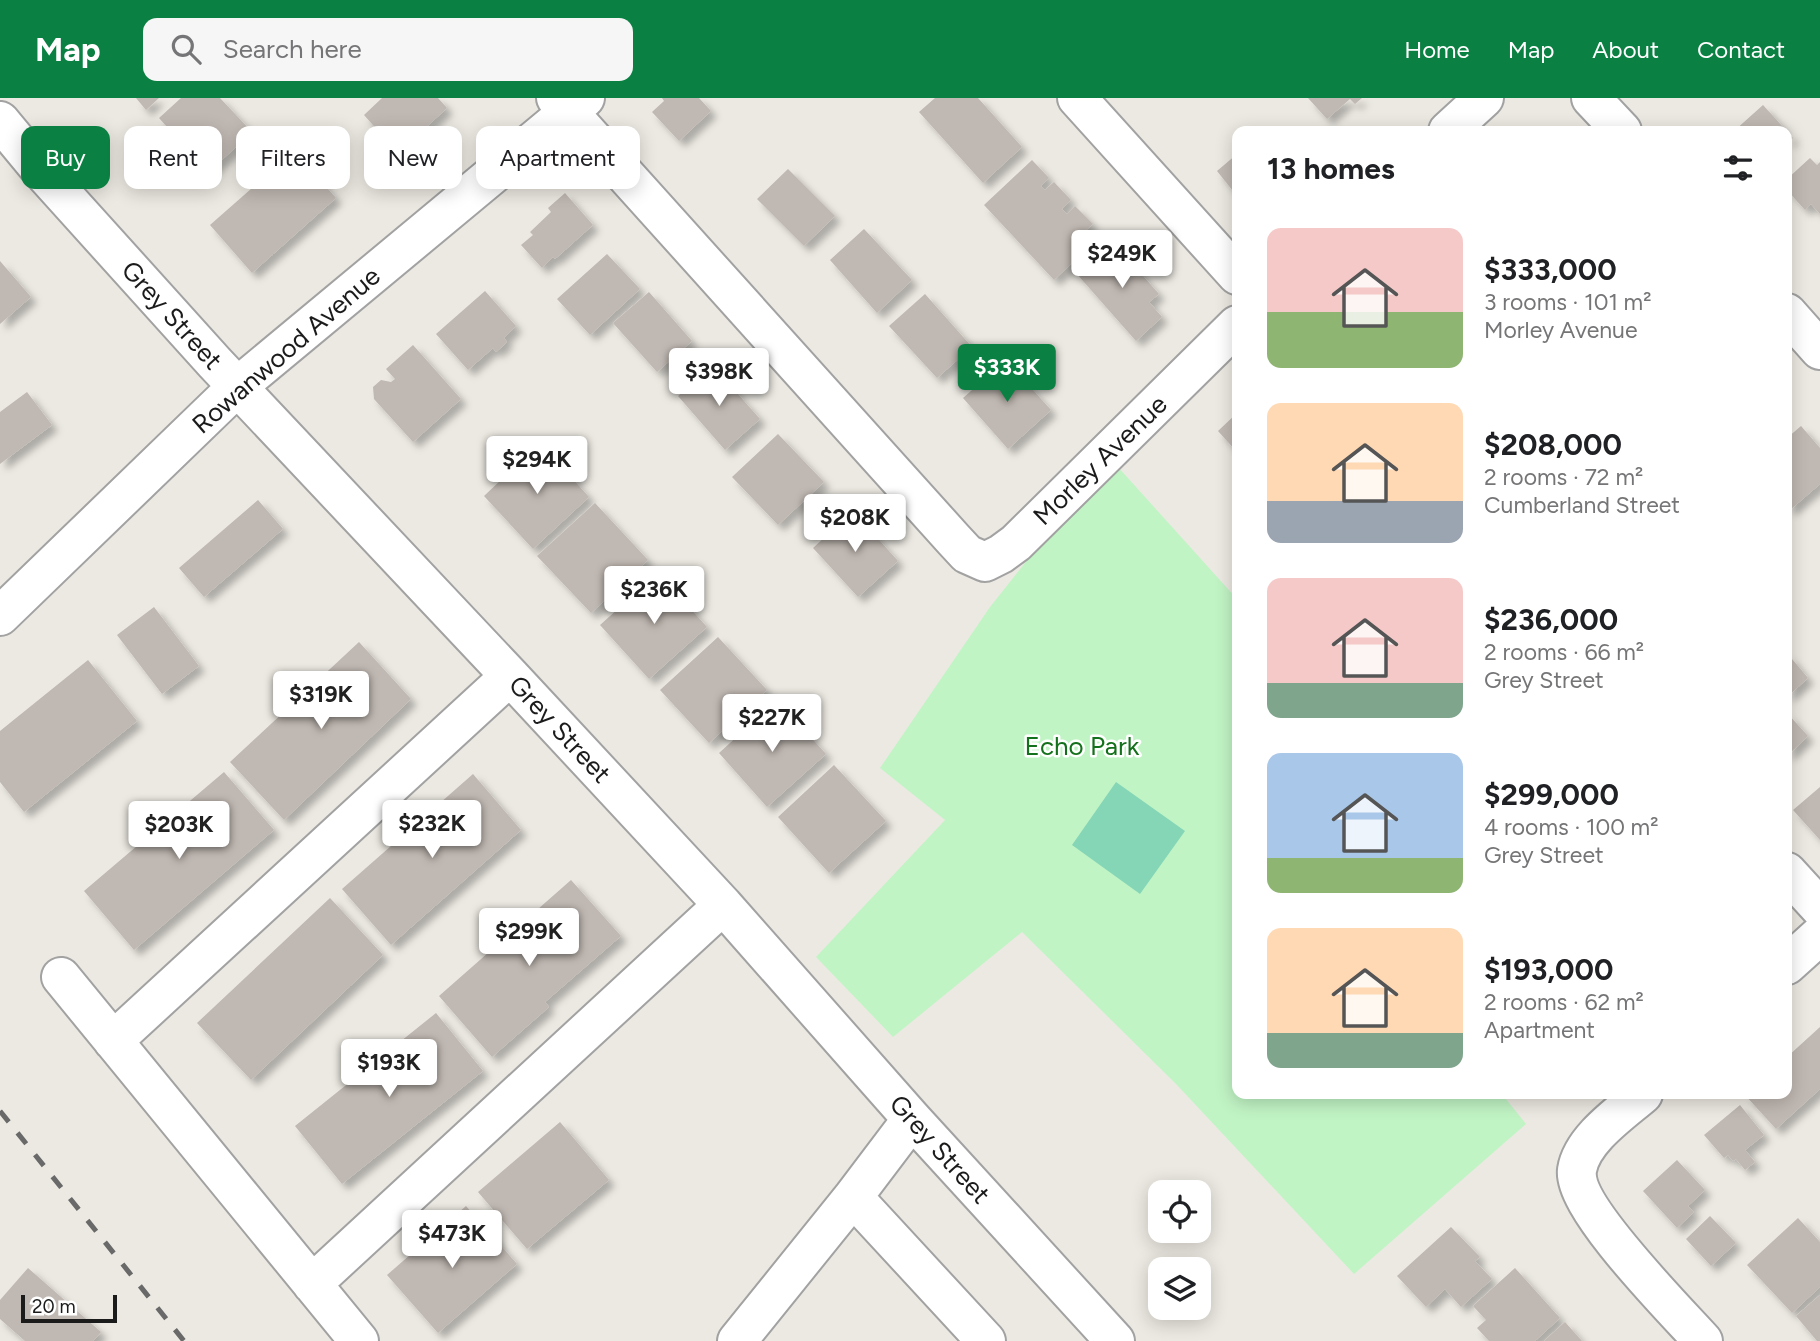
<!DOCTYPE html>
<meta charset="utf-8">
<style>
:root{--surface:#fff;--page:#f6f6f6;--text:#202124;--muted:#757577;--accent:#0b8043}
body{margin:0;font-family:Figtree,sans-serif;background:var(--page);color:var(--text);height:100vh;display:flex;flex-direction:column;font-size:26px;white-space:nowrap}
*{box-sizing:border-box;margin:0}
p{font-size:23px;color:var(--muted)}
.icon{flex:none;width:38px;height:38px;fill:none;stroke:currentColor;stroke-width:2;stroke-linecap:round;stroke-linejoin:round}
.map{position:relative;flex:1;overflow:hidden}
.sheet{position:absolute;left:1232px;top:28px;width:560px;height:973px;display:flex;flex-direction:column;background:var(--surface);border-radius:14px;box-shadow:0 4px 18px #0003}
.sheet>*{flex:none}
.guide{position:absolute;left:21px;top:28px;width:665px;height:63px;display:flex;gap:14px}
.controls{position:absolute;left:1148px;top:1082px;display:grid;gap:14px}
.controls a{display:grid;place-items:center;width:63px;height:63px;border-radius:14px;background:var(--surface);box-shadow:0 4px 18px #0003;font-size:35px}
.scale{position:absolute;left:21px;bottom:18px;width:96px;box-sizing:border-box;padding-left:7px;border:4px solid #1b1b1b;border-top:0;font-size:19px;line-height:24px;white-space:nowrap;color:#1b1b1b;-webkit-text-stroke:5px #fff;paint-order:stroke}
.price{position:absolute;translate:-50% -60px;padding:0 16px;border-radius:7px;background:#fff;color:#222;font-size:23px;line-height:46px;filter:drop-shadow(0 2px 4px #0008)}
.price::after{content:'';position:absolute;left:50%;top:42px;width:21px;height:16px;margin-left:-10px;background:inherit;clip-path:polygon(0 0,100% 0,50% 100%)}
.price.active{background:var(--accent);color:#fff}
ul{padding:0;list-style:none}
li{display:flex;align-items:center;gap:21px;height:175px;padding:0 35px}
li span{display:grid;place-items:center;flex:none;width:196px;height:140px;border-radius:14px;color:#555}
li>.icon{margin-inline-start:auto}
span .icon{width:84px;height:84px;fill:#fffc;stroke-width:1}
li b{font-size:30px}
h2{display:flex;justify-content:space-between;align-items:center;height:84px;padding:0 35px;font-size:30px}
.tag{padding:0 24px;border-radius:14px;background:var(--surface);box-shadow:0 4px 18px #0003;font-size:24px;line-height:63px}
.tag.active{background:var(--accent);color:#fff}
header{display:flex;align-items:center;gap:42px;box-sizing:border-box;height:98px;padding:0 35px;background:var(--accent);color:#fff}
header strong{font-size:33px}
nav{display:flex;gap:38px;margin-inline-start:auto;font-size:24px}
.search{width:490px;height:63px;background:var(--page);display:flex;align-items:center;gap:18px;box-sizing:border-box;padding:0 24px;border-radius:14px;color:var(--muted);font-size:26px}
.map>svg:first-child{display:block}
.park{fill:#c1f4c5}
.pitch{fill:#85d6b7}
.building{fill:#c0b8b2;filter:url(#shadow)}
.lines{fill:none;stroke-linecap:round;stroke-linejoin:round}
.minor-casing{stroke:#a2a2a2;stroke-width:42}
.minor{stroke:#fff;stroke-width:38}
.rail{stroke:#696969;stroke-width:5;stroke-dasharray:14 14;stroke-linecap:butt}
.labels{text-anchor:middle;stroke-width:5;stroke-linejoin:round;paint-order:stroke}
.street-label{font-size:26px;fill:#1b1b1b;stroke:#fff}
.park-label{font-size:26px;fill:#13701b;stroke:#fff}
</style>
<header>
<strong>Map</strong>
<div class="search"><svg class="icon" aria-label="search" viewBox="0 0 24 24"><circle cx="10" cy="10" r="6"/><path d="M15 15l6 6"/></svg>Search here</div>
<nav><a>Home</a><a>Map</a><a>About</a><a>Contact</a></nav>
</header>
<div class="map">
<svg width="1820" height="1243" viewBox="0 0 1820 1243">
<defs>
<filter id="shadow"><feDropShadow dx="6" dy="6" stdDeviation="3.5" flood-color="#0004"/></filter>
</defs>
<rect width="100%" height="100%" fill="#ece9e2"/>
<!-- park -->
<path class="park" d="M1109,359l128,142v495h265l24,30 -172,150 -178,-190 -154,-152 -129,105 -77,-80 129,-137 -65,-52 110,-161z"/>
<!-- pitch -->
<path class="pitch" d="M1116,684l69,49 -45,63 -68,-49z"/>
<!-- building -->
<path class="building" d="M136,0h23l-13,12z
M181,0h39l32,34 -43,40 -13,-14 -8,7 -28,-30 8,-7 -9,-10z
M382,0h56l9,10 -49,45 -34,-38z
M662,0h37l12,13 -32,30 -27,-29 12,-11z
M935,0h43l44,49 -39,36 -64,-71z
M1308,0h54l-7,6 -5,-5 -23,20z
M1763,7l30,33 -6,5v-12h-53z
M294,53l42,47 -84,75 -42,-48z
M1237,56v42l-20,-25z
M1810,60l7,7 3,-3v52l-9,-10 -6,6 -18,-20v-11z
M1032,62l17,18 -8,8 4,4 9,-8 17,18 -9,9 5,5 8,-8 18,18 -9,8 10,10 -40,38 -70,-75z
M788,71l47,47 -31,30 -47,-47z
M565,95l28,32 -38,34 -2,-2 -11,11 -21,-23 12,-10 -3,-3 21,-20 -3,-4z
M864,131l48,51 -35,33 -47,-53z
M1112,143l47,53 -10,8 13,15 -26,24 -60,-68z
M607,156l33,35 -50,46 -33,-36z
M0,163l31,36 -31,27z
M485,193l31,35 -12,12 3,4 -11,10 -3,-4 -25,22 -32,-36z
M649,194l43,49 -35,31 -44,-49z
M925,196l47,53 -35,31 -48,-52z
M413,247l48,54 -48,43 -39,-43 -1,-12 8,-7 10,2 4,-3 -9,-10z
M1006,262l45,50 -43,39 -45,-51z
M713,268l47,53 -35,31 -47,-54z
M27,294l25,33 -52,39v-52z
M1237,315v39l-19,-21z
M1801,328l19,22v36l-30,26 -3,-4v-68z
M778,336l46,48 -46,43 -46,-48z
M540,345l49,54 -56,52 -49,-53z
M258,402l25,29 -79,68 -25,-29z
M595,405l53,57 -57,53 -54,-57z
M853,413l45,50 -40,36 -45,-49z
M658,475l49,54 -58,52 -49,-54z
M154,509l45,59 -37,28 -45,-59z
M718,539l49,53 -58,53 -49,-53z
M359,544l52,57 -127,121 -54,-58z
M1787,555l21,25 -21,19z
M88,562l49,61 -113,91 -24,-30v-51z
M777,602l49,54 -59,53 -48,-54z
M1787,615l21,23 -21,20z
M834,667l52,56 -57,52 -51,-56z
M224,674l50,58 -140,120 -50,-59z
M473,676l48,56 -130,115 -49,-56z
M1820,689v53l-27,-30z
M571,782l50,56 -76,66 4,5 -57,50 -53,-61z
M330,800l53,57 -132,125 -54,-57z
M436,915l47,58 -141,113 -47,-58z
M1820,929v62l-44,40 -31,-34 2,-1h40v-37z
M1740,1007l24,30 -19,15 10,12 -10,8 -9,-11 -3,2 -5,-6 -4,3 -20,-23z
M560,1024l49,58 -82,69 -49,-57z
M1677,1062l28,30 -17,16 6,6 -17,16 -34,-37z
M466,1108l51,58 -79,69 -51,-58z
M1710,1118l26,27 -25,23 -25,-27z
M1798,1120l22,24v45l-28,26 -45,-48z
M1451,1129l29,30 -5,4 17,18 -31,28 -16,-18 -19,18 -29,-31z
M28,1170l73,64 -8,9h-68l-25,-22v-19z
M1515,1170l45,50 -25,23h-46l-12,-13 9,-8 -13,-14z
M1820,1197v46h-3l-21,-25z
M1565,1224l17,19h-38z"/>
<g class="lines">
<defs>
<path id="minor" d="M556,0l398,442 13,14 18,8 16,-8 15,-11 221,-218
M1077,0l160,177
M1591,0l31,33
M0,23l39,47 176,195 295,313 213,229 189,214 203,222
M1448,33l36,-33
M1787,215l33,37
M0,518l237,-229 348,-289
M1787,774l33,36
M1787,867l33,-30
M61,879l298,364
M113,943l397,-365
M1643,996c-22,19 -61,45 -66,76 -5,37 99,141 126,171
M853,1099l133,144
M312,1186l411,-379
M737,1243l116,-144 59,-78"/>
</defs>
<!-- minor casing -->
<use href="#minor" class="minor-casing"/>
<!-- minor -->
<use href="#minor" class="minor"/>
<!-- rail -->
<path class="rail" d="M0,1013l184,230"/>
</g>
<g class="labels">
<!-- street labels -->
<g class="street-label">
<text transform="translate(172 217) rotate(48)" y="9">Grey Street</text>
<text transform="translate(286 252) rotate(-41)" y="9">Rowanwood Avenue</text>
<text transform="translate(1100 362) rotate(-44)" y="9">Morley Avenue</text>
<text transform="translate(560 631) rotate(47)" y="9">Grey Street</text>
<text transform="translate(940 1051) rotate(48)" y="9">Grey Street</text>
</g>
<!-- park labels -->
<g class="park-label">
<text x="1082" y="657">Echo Park</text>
</g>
</g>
</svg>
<div class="controls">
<a><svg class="icon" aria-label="locate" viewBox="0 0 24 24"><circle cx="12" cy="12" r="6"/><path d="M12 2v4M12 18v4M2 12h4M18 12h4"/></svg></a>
<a><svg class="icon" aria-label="layers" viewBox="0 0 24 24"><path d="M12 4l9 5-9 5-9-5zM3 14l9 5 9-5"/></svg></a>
</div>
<div class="scale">20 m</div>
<b class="price" style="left:1122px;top:192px">$249K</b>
<b class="price active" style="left:1007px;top:306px">$333K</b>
<b class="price" style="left:719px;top:310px">$398K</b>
<b class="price" style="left:537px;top:398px">$294K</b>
<b class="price" style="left:855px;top:456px">$208K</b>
<b class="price" style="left:654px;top:528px">$236K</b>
<b class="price" style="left:321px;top:633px">$319K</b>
<b class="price" style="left:772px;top:656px">$227K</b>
<b class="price" style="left:432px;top:762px">$232K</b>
<b class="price" style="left:179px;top:763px">$203K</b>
<b class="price" style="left:529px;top:870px">$299K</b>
<b class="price" style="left:389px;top:1001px">$193K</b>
<b class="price" style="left:452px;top:1172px">$473K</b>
<div class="guide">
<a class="tag active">Buy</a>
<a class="tag">Rent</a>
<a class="tag">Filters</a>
<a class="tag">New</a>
<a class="tag">Apartment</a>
</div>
<section class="sheet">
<h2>13 homes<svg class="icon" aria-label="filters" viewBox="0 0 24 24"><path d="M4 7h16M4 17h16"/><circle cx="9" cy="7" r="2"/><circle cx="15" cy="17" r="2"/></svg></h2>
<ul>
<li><span style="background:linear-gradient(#f6c9c9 60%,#8fb573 0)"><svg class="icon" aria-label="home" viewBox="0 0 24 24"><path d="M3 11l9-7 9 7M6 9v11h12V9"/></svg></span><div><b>$333,000</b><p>3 rooms · 101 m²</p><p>Morley Avenue</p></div></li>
<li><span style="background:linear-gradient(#ffd9b3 70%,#9aa5b1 0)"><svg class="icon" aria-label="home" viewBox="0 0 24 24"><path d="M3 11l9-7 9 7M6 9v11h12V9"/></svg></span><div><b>$208,000</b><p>2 rooms · 72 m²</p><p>Cumberland Street</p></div></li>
<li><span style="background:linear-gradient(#f6c9c9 75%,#7fa58c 0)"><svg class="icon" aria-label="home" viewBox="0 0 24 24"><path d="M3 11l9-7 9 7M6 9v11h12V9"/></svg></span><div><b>$236,000</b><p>2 rooms · 66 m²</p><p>Grey Street</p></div></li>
<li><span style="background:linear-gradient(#a9c7e8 75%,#8fb573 0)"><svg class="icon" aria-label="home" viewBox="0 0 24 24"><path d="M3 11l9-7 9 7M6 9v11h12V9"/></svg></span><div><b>$299,000</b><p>4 rooms · 100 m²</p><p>Grey Street</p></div></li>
<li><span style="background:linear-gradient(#ffd9b3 75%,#7fa58c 0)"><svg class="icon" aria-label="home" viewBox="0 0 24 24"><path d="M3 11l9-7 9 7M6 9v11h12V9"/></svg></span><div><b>$193,000</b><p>2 rooms · 62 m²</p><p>Apartment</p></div></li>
</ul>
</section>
</div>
